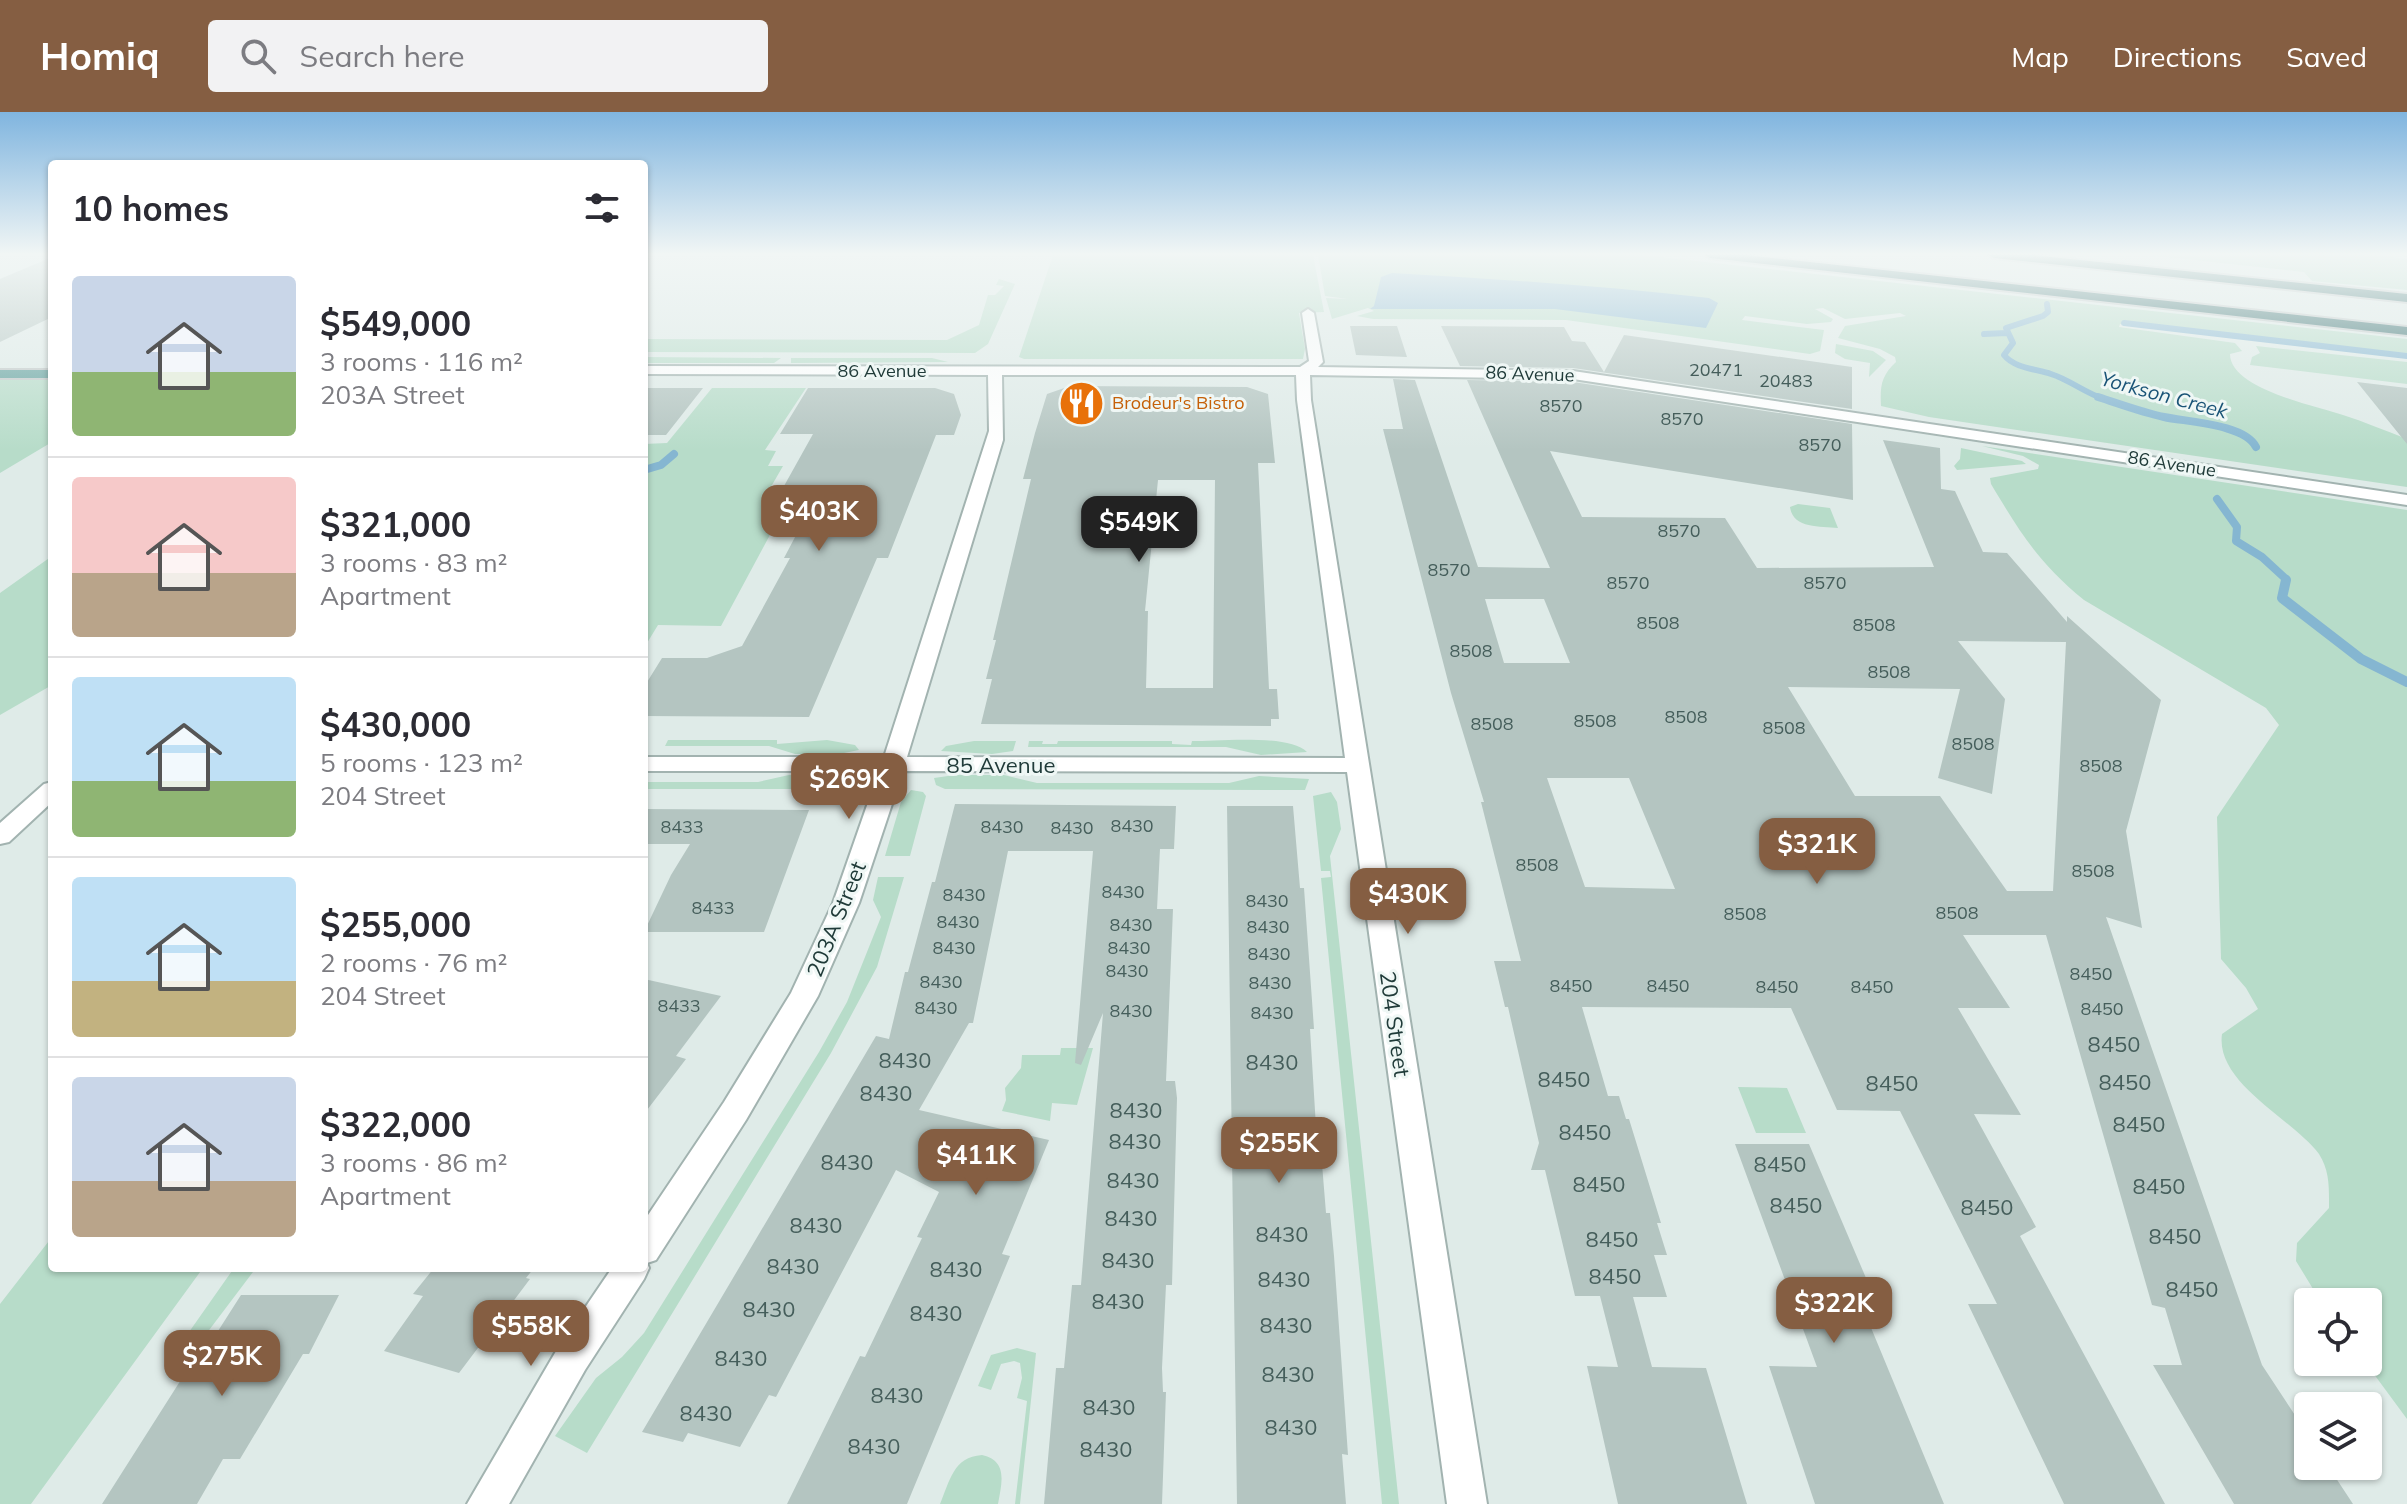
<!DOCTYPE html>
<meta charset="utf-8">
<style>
:root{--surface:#fff;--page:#f2f2f3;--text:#2b2b33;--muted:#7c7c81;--line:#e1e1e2;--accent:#855e42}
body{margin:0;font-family:Mulish,sans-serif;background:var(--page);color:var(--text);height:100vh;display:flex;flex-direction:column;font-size:30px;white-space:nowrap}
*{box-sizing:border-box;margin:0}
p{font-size:26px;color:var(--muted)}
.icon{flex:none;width:44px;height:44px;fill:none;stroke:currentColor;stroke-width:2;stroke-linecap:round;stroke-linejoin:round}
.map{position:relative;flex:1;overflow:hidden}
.sheet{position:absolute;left:48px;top:48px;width:600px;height:1112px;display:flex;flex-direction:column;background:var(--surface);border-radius:8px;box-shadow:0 2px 6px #0004}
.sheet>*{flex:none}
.controls{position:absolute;left:2294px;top:1176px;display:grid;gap:16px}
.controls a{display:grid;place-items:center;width:88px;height:88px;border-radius:8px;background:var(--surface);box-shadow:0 2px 6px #0004;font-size:40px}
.price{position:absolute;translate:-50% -68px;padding:0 18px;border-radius:16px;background:var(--accent);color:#fff;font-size:26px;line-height:52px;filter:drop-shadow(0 2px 4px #0008)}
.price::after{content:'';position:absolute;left:50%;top:48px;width:24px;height:18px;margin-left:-12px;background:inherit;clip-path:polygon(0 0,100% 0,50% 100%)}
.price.current{background:#222;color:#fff}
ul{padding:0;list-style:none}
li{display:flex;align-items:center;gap:24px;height:200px;padding:0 24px}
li+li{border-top:2px solid var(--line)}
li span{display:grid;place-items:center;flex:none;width:224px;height:160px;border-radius:8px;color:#555}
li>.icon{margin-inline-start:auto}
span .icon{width:96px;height:96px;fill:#fffc;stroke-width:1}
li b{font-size:34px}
h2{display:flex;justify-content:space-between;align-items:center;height:96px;padding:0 24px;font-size:34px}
header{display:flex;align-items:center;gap:48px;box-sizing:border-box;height:112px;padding:0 40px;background:var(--accent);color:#fff}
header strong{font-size:38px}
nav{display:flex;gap:44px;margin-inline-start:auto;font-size:28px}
.search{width:560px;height:72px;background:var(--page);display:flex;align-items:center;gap:20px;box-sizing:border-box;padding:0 28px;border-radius:8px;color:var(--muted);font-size:30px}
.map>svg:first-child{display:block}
.green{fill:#b7dcc9}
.water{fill:#85b6d1}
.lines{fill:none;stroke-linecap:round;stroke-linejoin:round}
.stream-far2{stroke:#85b6d1;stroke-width:6}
.stream-far1{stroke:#85b6d1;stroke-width:8}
.stream{stroke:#85b6d1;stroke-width:10}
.building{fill:#b4c5c1;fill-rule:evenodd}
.minor-casing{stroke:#a2b3b0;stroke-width:4}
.major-casing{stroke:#c1c8c8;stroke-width:4}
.highway-casing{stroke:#c1c8c8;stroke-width:4}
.minor{fill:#fff;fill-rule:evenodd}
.major{fill:#63a19e;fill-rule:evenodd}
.highway{fill:#2b6767;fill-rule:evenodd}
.labels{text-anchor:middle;stroke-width:6;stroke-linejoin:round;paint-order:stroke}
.number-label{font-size:18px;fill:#455e5b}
.far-street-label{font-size:18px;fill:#203b39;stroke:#eff7f5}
.far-food-label{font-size:18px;fill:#c56008;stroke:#eff7f5;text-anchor:start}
.far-water-label{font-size:20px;font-style:italic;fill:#1a5477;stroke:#eff7f5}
.street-label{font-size:22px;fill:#203b39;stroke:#eff7f5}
.near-number-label{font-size:22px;fill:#455e5b}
</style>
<header>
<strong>Homiq</strong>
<div class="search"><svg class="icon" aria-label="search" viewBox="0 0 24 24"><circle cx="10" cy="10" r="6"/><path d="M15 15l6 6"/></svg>Search here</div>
<nav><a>Map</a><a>Directions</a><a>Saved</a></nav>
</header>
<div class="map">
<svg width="2407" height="1392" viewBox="0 0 2407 1392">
<rect width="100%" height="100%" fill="#dfebe8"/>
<!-- green -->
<path class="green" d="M1053,143h260l11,57 -25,1 6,36 -2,10h-279l-5,-2z
M1318,143h324l765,84v18l-287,-33 -1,3 116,16 7,8 -12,3c0,35 86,52 113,61 22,7 43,16 64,24v48l-478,-70 -48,-11c-1,-20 0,-30 15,-44l-1,-5 -15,-8 -42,-11 7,-12 61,-10 -6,-3 -55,6 -22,-11 -8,1 18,10 -2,3 -24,2 -62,-8 -3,4 82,10 -4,21 -10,3 -244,-34 -193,-1 -16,-3 17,-5 -6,-3 -36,11 -6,-21 22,1 -23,-3z
M2148,143h226l33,4v31l-95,-9 -8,-9z
M999,167l16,5 -27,60 -13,9 -331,-1v-13l303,1 32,-15 9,-30h7l9,-9 -8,-1z
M1836,232l37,7 13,9 -17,17 1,-14 -25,-4 -10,-6z
M2256,234l151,16v22l-157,-19 2,-8 8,-4z
M644,245l137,1 -7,5h-130z
M791,246h141l16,4 -157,1z
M0,268h52v62l-52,31z
M712,276h94l-41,62 11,1 -8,15h15l-15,26h25l-72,134 -63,-1 -14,23v-204l23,-1z
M1982,334l425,64v909l-42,-57h3v-60h-47l-25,-41 1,-18 32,-35c0,-19 1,-37 -10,-54 -26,-35 -104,-71 -97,-120l36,-25 -12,-21 -25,-29 -4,-142 62,-92 -13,-17 -182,-108c-46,-38 -63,-66 -93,-116l-1,-6 48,-9 1,-4 -16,-9z
M1961,336l61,13 4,3 -69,6 -3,-4 6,-7z
M1798,392l32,4 8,20c-18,-2 -45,1 -48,-21z
M52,444v129l-52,30v-122z
M668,628h109v4l50,-4 28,5 4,5 -20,4h-44l-26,-8h-104z
M974,629h42l-3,10 -21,3 -51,-3 5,-5z
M1029,629h14l-1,3h15l1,-3h114v3l19,1 1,-4c27,0 97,-7 115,11l-46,3 -35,-8h-198z
M789,663l57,3 -4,7 -15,4h-183v-7h114z
M955,663h49l33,8h192l30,-7 50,3 -4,11 -360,-1 -9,-4 -2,-7z
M911,678l12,2 3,4 -16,60h-25l16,-54z
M1331,680l6,10 4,27 -11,27 69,648h-17l-61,-626 10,-1 -1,-6h-9l-8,-75z
M878,765h26l-27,90 -46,86 -244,400 -32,-17 41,-58 26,-21 22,-24 175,-281 28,-50 34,-85 -8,-17z
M1061,936h32l-16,57 -25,-2 -2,18 -48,-10 4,-11 -1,-12 16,-20 1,-13h38z
M1738,975l49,1 19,45h-50z
M52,1125v31h151l-172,236h-31v-200z
M234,1156h22l-71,94h-17z
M1017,1236l19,5 -16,151h-5l12,-103 -10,-3 5,-20 -2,-15 -6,-2 -13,3 -10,26 -13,-4 13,-31z
M982,1343c26,6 20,27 16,49h-58c10,-23 13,-47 42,-49z"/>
<!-- water -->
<path class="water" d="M1392,161c106,6 211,13 317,25l9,5 -12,25 -151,-19h-185l4,-3 7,-29z"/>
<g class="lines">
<!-- stream-far2 -->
<path class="stream-far2" d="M2047,192l1,8 -5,4 -37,12 7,15 -9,12c10,13 32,14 47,19 19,6 34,19 53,25
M2124,211l283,33
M1984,222l23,-1"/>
<!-- stream-far1 -->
<path class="stream-far1" d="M2098,285c22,7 43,15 66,20 23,5 81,7 92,30
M644,358l17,-5 13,-11
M2217,387l20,28 -1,14 26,16 24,22 -1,3"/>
<!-- stream -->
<path class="stream" d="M2286,468l-4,18 79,61 46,23"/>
</g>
<!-- building -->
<path class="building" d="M52,145v60l-52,25v-63z
M1350,214h47l10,31 -51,-2z
M1441,214l123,1 8,14 13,1 19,30 20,-37 228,32v42l-279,-41 -113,-2z
M1393,267l22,1 63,187 72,1 -83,-188 106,2 279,42 1,76 -303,-49 32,66 143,1 32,50 177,-1 -51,-127 57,8 1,41 14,2 28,61 24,1 60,69v-6l94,84 -35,131 16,97 -36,-11 156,448 46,70v31h20l25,38h-119l-81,-139h29l-17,-57 -13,-3 -106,-370h-83l47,73h-52l63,107 -47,-1 62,113 -16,9 145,268h-101l-96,-200h29l-97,-193 -63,-1 -46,-102 -209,-1 26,89h11l7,23h3l32,104h-4l10,32h-13l13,42h-34l19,70 54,1 41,136h-129l-31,-138 31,1 -18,-71h-25l-30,-126h-14l8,-27 -31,-136h-3l-11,-46h27l-40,-159h3l-33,-109 -68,-264h20zM1485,487h59l26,64h-66zM1958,529l108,1 -13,249h-46l-67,-95h-85l-67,-109 172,2 -22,89 54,16 13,-95zM1547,666h82l46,111 -90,-2z
M2357,270l50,6v56z
M1070,274l177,1 21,7 7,69h-17l11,226h8l2,30h-8v7l-290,-2 11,-45h-6l10,-39h-3l38,-161h-8l12,-46 12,-39zM1158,368h57l-2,208h-67l2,-77h-3z
M644,276h59l-37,47h-22z
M808,276h127l19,6 7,21 -7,20h-18l-48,123h-11l-68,159 -165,-1v-29l18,-29h45l35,-12 48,-88h-6l38,-72h-38l29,-52h-33z
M955,692l221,2 -2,43h-14l-3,60h16l-7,172h9l2,17 -5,187h-6l-4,83 1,24h3l-4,112h-118l12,-136h8l8,-83h9l22,-272 -22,52 -6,-2 18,-212h-85l-35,172h-4l-50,87 130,30 -47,114 8,2 -103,248h-120l73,-148 5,1 57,-119 -5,-1 22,-45 -43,-22 -120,227 -7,-2 -29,52 -52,-14 -5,9 -41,-10 234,-396 13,3 16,-67h3l24,-90h3z
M1227,694h66l7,82h4l10,141h-4l6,98h3l7,86h4l4,43 14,199 -6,-1 4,50h-109z
M644,697l165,1 -45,122h-120l27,-57 19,-31h-46z
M644,867l77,17 -45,60 10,3 -42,55z
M1735,1032h74l74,174h-16l77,186h-129l-46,-138 48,1z
M434,1156h100l-8,10 4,1 -71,94 -75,-22 39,-55 -10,-2z
M241,1183h98l-30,59h-6l-63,105h-17l-26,45h-95l103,-162h6z"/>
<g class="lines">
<defs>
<path id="minor" d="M1308,197l6,4 9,49 -5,5 255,4 834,124v10l-834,-126 -263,-4 1,25 176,1104h-40l-100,-732 -444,-1 -44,132 -41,93 -72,124 -90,140 -9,3 2,5 -5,11 -59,91 -76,134h-42l92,-158 53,-78h32v-47l80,-119 67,-109 42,-90 46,-132h-235v-14h240l105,-326 -1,-56 -344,-1v-8l656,1 9,-6 -7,-48zM1002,263h294l1,25 48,358 -438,-1 96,-317z
M52,670v20l-43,40 -9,2v-21l44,-39z"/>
<path id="major" d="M0,258h52v8h-52z"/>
<path id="highway" d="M1705,143h40l662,72v8l-697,-77z
M1989,143h42l376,39v8l-413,-44z"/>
</defs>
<!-- minor casing -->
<use href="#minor" class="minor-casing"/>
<!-- major casing -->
<use href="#major" class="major-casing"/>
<!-- highway casing -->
<use href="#highway" class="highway-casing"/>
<!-- minor -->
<use href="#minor" class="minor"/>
<!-- major -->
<use href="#major" class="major"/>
<!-- highway -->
<use href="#highway" class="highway"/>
</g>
<!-- sky -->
<linearGradient id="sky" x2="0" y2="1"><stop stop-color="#80b5df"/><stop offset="0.42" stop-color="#f1f6f5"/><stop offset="1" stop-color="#f1f6f5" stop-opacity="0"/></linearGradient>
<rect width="2407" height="338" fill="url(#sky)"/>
<!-- icons -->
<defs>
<symbol id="restaurant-disc" viewBox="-11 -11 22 22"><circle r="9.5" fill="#e8710a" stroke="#eff7f5"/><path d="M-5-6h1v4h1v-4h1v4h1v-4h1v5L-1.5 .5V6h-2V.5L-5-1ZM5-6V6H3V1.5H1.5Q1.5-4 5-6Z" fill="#fff"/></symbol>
</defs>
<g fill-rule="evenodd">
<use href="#restaurant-disc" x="1056" y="266" width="51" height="51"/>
</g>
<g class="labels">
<!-- number labels -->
<g class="number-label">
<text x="1716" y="264">20471</text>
<text x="1786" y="275">20483</text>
<text x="1561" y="300">8570</text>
<text x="1682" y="313">8570</text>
<text x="1820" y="339">8570</text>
<text x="1679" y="425">8570</text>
<text x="1449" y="464">8570</text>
<text x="1628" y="477">8570</text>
<text x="1825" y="477">8570</text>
<text x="1658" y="517">8508</text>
<text x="1874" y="519">8508</text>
<text x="1471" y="545">8508</text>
<text x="1889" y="566">8508</text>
<text x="1686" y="611">8508</text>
<text x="1595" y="615">8508</text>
<text x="1492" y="618">8508</text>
<text x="1784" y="622">8508</text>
<text x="1973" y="638">8508</text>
<text x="2101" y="660">8508</text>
<text x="1132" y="720">8430</text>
<text x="682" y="721">8433</text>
<text x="1002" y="721">8430</text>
<text x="1072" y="722">8430</text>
<text x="1537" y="759">8508</text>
<text x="2093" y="765">8508</text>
<text x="1123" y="786">8430</text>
<text x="964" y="789">8430</text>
<text x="1267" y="795">8430</text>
<text x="713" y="802">8433</text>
<text x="1957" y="807">8508</text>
<text x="1745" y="808">8508</text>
<text x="958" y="816">8430</text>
<text x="1131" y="819">8430</text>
<text x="1268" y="821">8430</text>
<text x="954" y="842">8430</text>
<text x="1129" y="842">8430</text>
<text x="1269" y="848">8430</text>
<text x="1127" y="865">8430</text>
<text x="2091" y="868">8450</text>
<text x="941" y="876">8430</text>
<text x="1270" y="877">8430</text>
<text x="1571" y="880">8450</text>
<text x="1668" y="880">8450</text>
<text x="1777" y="881">8450</text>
<text x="1872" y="881">8450</text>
<text x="679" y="900">8433</text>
<text x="936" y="902">8430</text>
<text x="2102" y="903">8450</text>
<text x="1131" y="905">8430</text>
<text x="1272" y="907">8430</text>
</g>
<!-- far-street labels -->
<g class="far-street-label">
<text x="882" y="265">86 Avenue</text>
<text transform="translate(1530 262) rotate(2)" y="6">86 Avenue</text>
<text transform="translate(2172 352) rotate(9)" y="6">86 Avenue</text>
</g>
<!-- far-food labels -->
<g class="far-food-label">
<text x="1112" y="297">Brodeur's Bistro</text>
</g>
<!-- far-water labels -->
<g class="far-water-label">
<text transform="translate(2164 283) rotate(15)" y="7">Yorkson Creek</text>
</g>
<!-- street labels -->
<g class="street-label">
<text x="1001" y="661">85 Avenue</text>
<text transform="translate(836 807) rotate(-68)" y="8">203A Street</text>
<text transform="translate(1395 912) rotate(82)" y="8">204 Street</text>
</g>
<!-- near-number labels -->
<g class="near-number-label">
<text x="2114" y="940">8450</text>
<text x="905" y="956">8430</text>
<text x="1272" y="958">8430</text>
<text x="1564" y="975">8450</text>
<text x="2125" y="978">8450</text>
<text x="1892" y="979">8450</text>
<text x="886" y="989">8430</text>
<text x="1136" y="1006">8430</text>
<text x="2139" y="1020">8450</text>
<text x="1585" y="1028">8450</text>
<text x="1135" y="1037">8430</text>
<text x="847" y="1058">8430</text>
<text x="1780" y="1060">8450</text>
<text x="1133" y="1076">8430</text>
<text x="1599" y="1080">8450</text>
<text x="2159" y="1082">8450</text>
<text x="1796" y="1101">8450</text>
<text x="1987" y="1103">8450</text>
<text x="1131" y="1114">8430</text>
<text x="816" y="1121">8430</text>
<text x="1282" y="1130">8430</text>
<text x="2175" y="1132">8450</text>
<text x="1612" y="1135">8450</text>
<text x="1128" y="1156">8430</text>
<text x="793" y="1162">8430</text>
<text x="956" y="1165">8430</text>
<text x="1615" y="1172">8450</text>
<text x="1284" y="1175">8430</text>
<text x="2192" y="1185">8450</text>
<text x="1118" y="1197">8430</text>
<text x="769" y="1205">8430</text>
<text x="936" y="1209">8430</text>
<text x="1286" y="1221">8430</text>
<text x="741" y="1254">8430</text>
<text x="1288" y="1270">8430</text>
<text x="897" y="1291">8430</text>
<text x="1109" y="1303">8430</text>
<text x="706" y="1309">8430</text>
<text x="1291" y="1323">8430</text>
<text x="874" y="1342">8430</text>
<text x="1106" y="1345">8430</text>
</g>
</g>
</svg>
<div class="controls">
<a><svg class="icon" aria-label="locate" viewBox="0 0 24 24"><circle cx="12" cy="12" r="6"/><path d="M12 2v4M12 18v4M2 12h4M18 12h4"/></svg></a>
<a><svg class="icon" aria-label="layers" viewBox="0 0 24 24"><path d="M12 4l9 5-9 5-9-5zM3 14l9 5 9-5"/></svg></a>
</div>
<b class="price" style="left:819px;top:441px">$403K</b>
<b class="price current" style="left:1139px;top:452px">$549K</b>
<b class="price" style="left:849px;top:709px">$269K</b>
<b class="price" style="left:1817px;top:774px">$321K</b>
<b class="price" style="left:1408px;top:824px">$430K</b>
<b class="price" style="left:1279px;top:1073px">$255K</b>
<b class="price" style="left:976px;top:1085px">$411K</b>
<b class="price" style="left:1834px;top:1233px">$322K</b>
<b class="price" style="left:531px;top:1256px">$558K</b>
<b class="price" style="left:222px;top:1286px">$275K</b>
<section class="sheet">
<h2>10 homes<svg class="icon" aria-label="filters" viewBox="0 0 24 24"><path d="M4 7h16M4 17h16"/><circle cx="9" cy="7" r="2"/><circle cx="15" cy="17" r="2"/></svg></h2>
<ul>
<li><span style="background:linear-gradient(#c9d6e8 60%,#8fb573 0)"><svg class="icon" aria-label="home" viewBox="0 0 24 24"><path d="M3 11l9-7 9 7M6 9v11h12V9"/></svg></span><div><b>$549,000</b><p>3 rooms · 116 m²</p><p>203A Street</p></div></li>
<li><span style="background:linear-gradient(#f6c9c9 60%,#b9a48a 0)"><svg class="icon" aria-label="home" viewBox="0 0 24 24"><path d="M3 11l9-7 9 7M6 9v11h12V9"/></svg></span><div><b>$321,000</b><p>3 rooms · 83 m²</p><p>Apartment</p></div></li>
<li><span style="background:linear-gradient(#bfe0f5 65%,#8fb573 0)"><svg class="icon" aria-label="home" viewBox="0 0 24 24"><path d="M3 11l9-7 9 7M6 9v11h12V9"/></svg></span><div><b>$430,000</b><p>5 rooms · 123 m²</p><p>204 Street</p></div></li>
<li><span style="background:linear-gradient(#bfe0f5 65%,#c2b280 0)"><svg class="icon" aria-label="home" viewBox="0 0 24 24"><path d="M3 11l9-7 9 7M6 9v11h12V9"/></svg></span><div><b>$255,000</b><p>2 rooms · 76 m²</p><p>204 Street</p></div></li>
<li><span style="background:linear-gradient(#c9d6e8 65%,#b9a48a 0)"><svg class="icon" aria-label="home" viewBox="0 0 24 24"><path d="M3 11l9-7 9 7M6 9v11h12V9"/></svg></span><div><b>$322,000</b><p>3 rooms · 86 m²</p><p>Apartment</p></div></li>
</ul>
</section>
</div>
